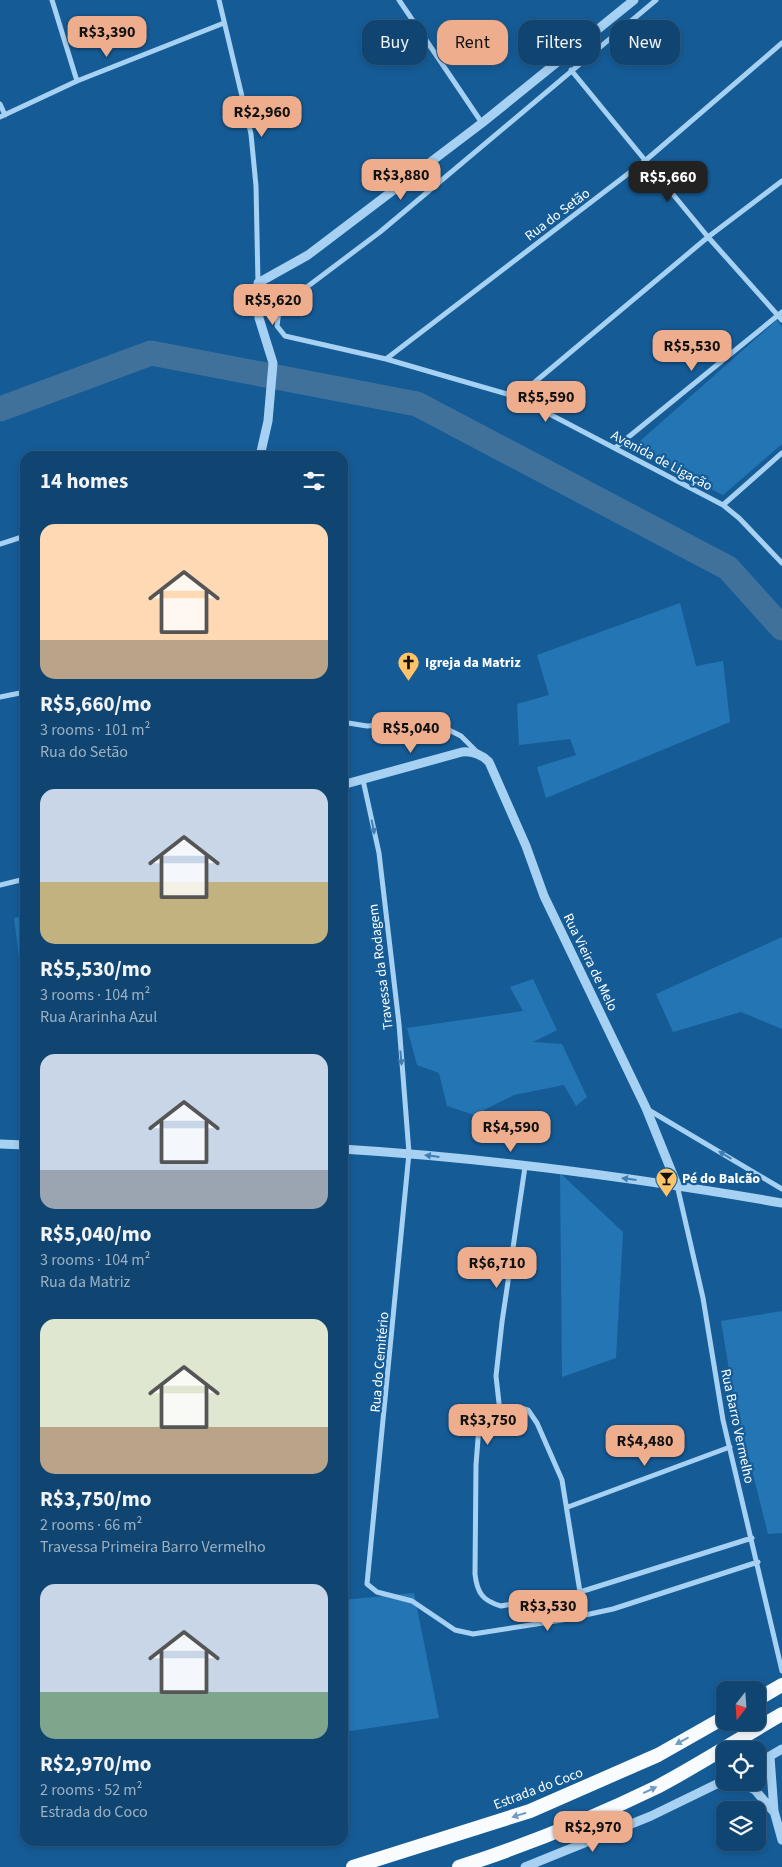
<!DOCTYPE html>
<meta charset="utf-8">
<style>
:root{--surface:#104571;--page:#194c76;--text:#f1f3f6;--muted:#9cb1c3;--line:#305d84;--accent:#eead8d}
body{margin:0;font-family:"Source Sans 3",sans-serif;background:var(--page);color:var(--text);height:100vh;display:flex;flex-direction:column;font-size:19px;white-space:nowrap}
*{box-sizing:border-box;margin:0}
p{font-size:16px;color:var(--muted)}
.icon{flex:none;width:28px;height:28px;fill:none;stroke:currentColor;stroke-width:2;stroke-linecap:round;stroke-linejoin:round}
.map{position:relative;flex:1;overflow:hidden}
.sheet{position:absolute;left:20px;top:451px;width:328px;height:1395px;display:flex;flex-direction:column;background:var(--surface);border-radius:15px;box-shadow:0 2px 8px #0003,0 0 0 1px var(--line)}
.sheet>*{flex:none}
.hud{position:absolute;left:362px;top:20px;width:344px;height:45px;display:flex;gap:10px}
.needle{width:32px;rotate:197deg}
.tools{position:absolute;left:716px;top:1681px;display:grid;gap:10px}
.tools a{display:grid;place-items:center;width:50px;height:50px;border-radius:10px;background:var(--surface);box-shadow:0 2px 8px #0003,0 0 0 1px var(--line);font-size:25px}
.price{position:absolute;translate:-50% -42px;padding:0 11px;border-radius:10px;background:var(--accent);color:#111;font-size:16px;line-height:32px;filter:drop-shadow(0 1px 2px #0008)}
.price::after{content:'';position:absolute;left:50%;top:30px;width:15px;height:11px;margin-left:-8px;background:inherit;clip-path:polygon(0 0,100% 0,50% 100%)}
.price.current{background:#222;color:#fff}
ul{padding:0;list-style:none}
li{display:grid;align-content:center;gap:10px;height:265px;padding:0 20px}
li span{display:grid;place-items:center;height:155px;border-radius:15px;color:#555}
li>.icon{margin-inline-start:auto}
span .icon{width:90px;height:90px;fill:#fffc;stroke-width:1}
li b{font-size:21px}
h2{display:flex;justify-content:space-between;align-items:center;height:60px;padding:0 20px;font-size:21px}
.tag{padding:0 18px;border-radius:15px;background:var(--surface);box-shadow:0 2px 8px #0003,0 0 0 1px var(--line);font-size:18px;line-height:45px}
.tag.current{background:var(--accent);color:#111}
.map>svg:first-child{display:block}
.green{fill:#2475b3}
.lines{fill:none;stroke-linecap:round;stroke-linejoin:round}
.river{stroke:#40719b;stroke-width:25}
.minor{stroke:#a7d1f2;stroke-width:5}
.tertiary{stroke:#a7d1f2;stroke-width:9}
.trunk{stroke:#f8fcff;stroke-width:14}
.oneway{fill:#417fb2}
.oneway2{fill:#709cc1}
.labels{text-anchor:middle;stroke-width:4.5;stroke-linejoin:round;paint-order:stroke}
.street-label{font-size:14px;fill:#fff;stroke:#155c97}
.poi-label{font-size:14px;font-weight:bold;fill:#fff;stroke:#155c97;text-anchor:start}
</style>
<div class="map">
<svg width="782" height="1867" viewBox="0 0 782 1867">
<rect width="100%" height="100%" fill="#155c97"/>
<!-- green -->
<path class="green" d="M777,320l5,7v117l-59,51 -92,-46z
M680,603l16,63 27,-5 7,61 -184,76 -9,-31 39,-12 -6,-16 -51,6 -2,-41 32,-9 -12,-40z
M25,916v88l-11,-86z
M782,937v92l-41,-17 -68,20 -17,-38z
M533,979l24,51 -24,12 29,2 25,53 -11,9 -12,-21 -50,10 -40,20 -27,-9 -8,-33 -22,-8 -10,-37 116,-17 -13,-24z
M560,1173l63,59 -7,126 -54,19z
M782,1311v222l-14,1 -35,-140 -12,-73z
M414,1593l25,125 -96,14v-132z"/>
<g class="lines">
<!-- river -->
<path class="river" d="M0,409l151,-56 266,51 311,164 54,60"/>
<!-- minor -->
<path class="minor" d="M52,0l25,81
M219,0l32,134 5,52 2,97
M399,0l83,123
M656,0l-276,232 -93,70 -8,9 -2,15 8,10 101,23 131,38 206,108 16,13 43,45
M571,70l137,167 74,83
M0,104l5,11
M0,117l77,-36 147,-58
M386,359l260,-199 136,-117
M517,397l191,-160 74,-56
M615,448l167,-136
M723,505l59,-52
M0,544l25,-8
M0,697l25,-5
M342,722l25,4 56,-4 22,6 16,8 16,16
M363,780l16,73 20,171 10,129 -42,431 10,8 35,9 43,29 18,4 89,-14 51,-11 145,-47
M0,885l25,-6
M647,1109l135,80
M677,1185l26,113 20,122 59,251
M500,1412l-4,-36 6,-54 23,-155
M568,1507l162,-60
M580,1592l-18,-112 -25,-57 -9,-13 -6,-2 -34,7 -9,11 -3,39 -1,109c2,19 8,27 26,32l79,-14 172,-54"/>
<!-- tertiary -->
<path class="tertiary" d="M260,456l8,-35 5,-58 -14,-45 -1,-35 50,-28 174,-132 152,-123
M342,785l120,-33c11,-1 19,2 27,10l37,84 18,50 102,212 31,77
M0,1144l25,1
M342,1149c148,9 295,29 440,54
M770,1757l4,54 8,29
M758,1763l24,-14
M740,1782l15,8 18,21
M525,1867l126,-51 74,-36"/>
<!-- trunk -->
<path class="trunk" d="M758,1699l24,-14
M353,1867l177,-56 128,-56 67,-38
M459,1867c68,-22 134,-49 198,-80 42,-22 83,-49 125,-73"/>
</g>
<!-- one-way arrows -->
<defs><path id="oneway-solid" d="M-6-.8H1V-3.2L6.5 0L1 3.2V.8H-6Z" transform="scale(1.25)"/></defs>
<g class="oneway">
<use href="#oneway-solid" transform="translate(373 827) rotate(79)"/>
<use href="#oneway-solid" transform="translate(401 1058) rotate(85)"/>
<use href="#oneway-solid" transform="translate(725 1155) rotate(-149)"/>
<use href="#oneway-solid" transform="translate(432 1156) rotate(-173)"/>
<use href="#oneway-solid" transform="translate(629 1179) rotate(-173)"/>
</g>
<g class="oneway2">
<use href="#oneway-solid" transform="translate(682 1741) rotate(151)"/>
<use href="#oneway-solid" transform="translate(650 1790) rotate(-25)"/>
<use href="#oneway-solid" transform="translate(519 1815) rotate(162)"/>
</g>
<!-- icons -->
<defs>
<symbol id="church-pin" viewBox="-11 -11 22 30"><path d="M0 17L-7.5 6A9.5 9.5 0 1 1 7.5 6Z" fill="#ffc368" stroke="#155c97"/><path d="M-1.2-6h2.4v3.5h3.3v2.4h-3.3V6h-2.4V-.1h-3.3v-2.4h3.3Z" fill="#111"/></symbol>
<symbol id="bar-pin" viewBox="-11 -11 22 30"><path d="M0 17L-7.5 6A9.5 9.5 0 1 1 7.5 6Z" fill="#ffc368" stroke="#155c97"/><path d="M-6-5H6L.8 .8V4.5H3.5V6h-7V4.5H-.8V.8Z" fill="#111"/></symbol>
</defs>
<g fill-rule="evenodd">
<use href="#church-pin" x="396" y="650" width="25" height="34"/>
<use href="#bar-pin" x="654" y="1166" width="25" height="34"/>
</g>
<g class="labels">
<!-- street labels -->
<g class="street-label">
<text transform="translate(557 214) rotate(-37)" y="5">Rua do Setão</text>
<text transform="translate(662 460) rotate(28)" y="5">Avenida de Ligação</text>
<text transform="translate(591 962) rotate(64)" y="5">Rua Vieira de Melo</text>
<text transform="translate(380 967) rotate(-97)" y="5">Travessa da Rodagem</text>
<text transform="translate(379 1362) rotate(-85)" y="5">Rua do Cemitério</text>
<text transform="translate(738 1426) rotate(78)" y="5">Rua Barro Vermelho</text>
<text transform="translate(538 1788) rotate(-21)" y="5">Estrada do Coco</text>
</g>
<!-- poi labels -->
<g class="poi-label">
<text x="425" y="667">Igreja da Matriz</text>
<text x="682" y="1183">Pé do Balcão</text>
</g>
</g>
</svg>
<div class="tools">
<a><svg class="needle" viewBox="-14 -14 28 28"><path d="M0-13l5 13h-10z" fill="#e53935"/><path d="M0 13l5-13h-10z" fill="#9cb1c3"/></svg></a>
<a><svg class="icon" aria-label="locate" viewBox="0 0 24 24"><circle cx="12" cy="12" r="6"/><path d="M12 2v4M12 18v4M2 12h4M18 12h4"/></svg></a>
<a><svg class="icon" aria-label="layers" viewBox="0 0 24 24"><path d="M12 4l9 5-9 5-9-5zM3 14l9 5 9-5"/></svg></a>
</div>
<b class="price" style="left:107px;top:58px">R$3,390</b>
<b class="price" style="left:262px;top:138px">R$2,960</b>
<b class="price" style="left:401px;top:201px">R$3,880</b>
<b class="price current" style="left:668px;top:203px">R$5,660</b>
<b class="price" style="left:273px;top:326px">R$5,620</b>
<b class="price" style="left:692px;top:372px">R$5,530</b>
<b class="price" style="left:546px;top:423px">R$5,590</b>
<b class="price" style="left:411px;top:754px">R$5,040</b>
<b class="price" style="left:511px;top:1153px">R$4,590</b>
<b class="price" style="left:497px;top:1289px">R$6,710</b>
<b class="price" style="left:488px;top:1446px">R$3,750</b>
<b class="price" style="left:645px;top:1467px">R$4,480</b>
<b class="price" style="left:548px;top:1632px">R$3,530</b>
<b class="price" style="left:593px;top:1853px">R$2,970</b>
<div class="hud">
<a class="tag">Buy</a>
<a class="tag current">Rent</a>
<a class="tag">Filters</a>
<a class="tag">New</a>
</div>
<section class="sheet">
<h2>14 homes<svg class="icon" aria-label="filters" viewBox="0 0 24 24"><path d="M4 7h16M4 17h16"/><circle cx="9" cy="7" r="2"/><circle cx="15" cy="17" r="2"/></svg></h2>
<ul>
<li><span style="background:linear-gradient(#ffd9b3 75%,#b9a48a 0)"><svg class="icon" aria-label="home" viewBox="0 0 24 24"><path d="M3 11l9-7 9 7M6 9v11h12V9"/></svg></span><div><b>R$5,660/mo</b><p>3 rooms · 101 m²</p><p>Rua do Setão</p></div></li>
<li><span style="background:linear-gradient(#c9d6e8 60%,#c2b280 0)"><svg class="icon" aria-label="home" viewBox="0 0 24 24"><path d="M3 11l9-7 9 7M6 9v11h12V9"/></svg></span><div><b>R$5,530/mo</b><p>3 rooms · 104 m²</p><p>Rua Ararinha Azul</p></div></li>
<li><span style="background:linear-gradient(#c9d6e8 75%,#9aa5b1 0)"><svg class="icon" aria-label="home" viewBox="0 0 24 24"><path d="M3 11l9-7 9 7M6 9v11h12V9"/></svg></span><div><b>R$5,040/mo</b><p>3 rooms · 104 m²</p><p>Rua da Matriz</p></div></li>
<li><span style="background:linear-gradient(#dfe7d0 70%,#b9a48a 0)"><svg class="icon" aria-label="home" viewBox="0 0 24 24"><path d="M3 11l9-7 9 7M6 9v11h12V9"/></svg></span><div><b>R$3,750/mo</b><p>2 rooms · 66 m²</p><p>Travessa Primeira Barro Vermelho</p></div></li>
<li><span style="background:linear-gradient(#c9d6e8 70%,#7fa58c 0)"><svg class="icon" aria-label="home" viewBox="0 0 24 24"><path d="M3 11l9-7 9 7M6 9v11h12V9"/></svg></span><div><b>R$2,970/mo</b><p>2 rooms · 52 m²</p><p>Estrada do Coco</p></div></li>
</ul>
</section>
</div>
